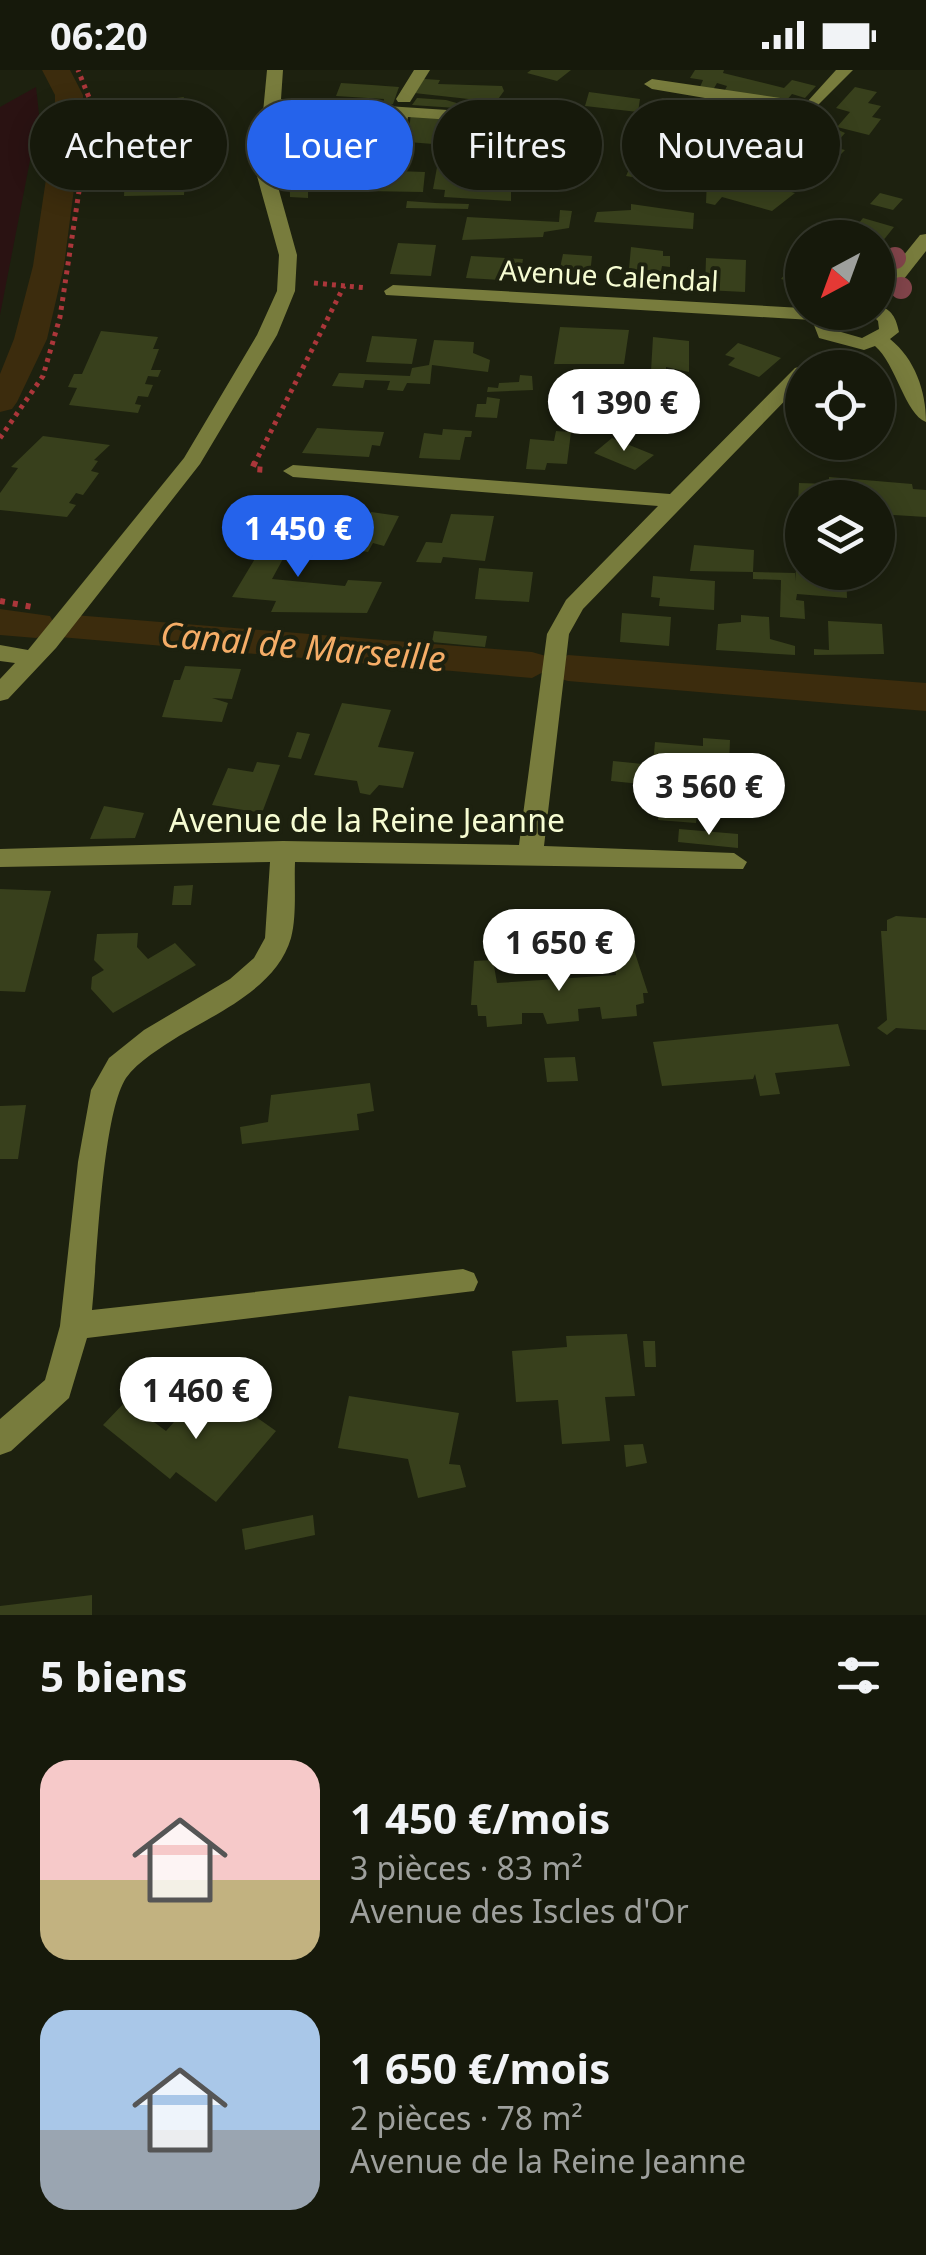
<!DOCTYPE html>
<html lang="fr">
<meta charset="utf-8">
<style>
:root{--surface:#16190b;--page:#232619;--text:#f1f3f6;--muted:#9ea09d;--line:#35382c;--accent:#2563eb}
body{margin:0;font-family:"Noto Sans",sans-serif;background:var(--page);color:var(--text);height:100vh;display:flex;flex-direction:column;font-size:38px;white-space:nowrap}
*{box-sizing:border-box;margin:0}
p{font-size:32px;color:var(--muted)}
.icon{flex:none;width:55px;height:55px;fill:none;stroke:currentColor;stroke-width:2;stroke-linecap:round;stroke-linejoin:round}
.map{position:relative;height:1545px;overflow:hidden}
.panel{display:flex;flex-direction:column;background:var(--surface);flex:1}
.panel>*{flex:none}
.top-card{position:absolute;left:30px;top:30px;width:868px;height:90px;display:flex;gap:20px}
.needle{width:65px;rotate:221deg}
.controls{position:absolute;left:785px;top:150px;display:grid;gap:20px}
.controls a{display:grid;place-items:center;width:110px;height:110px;border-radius:50%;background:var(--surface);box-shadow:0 5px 25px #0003,0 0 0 2px var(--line);font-size:50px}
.price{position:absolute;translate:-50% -85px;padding:0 22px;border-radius:35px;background:#fff;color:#222;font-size:32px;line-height:65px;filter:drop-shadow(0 2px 5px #0008)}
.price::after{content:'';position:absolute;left:50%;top:60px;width:30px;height:22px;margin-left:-15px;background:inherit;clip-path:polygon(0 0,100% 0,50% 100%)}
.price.on{background:var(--accent);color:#fff}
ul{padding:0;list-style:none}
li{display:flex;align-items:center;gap:30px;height:250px;padding:0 40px}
li span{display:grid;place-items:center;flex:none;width:280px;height:200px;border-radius:30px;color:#555}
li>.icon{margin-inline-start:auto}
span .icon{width:120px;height:120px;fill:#fffc;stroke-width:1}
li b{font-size:42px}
h2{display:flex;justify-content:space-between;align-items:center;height:120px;padding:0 40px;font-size:42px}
.chip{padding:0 35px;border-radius:45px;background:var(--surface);box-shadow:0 5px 25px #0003,0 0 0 2px var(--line);font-size:35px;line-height:90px}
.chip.on{background:var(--accent);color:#fff}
.status{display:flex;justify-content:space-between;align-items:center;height:70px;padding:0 50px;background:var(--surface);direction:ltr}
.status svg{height:28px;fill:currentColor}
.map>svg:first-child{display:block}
.green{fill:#2a1212}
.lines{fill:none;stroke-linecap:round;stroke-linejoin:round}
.canal{fill:#3c2c0d;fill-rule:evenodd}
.building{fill:#38401c}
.path-far1{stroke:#ab363a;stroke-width:5;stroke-dasharray:4 5;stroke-linecap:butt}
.path{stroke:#ab363a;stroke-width:6;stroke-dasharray:5 8;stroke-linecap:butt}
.minor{fill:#787c3d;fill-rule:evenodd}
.tree{fill:#83454b}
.labels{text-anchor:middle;stroke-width:8;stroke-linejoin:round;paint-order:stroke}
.far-street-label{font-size:28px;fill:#f6fcd2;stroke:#1d210f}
.street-label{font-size:32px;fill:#f6fcd2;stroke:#1d210f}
.water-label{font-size:35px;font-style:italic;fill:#f5ad67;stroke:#1d210f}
</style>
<div class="status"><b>06:20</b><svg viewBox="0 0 49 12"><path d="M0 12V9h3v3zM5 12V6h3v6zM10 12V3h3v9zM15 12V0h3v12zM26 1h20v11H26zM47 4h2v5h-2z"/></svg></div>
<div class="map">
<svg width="926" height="1545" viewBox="0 0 926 1545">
<rect width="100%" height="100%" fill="#1d210f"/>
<!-- green -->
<path class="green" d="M36,17l3,27 -39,201v-208z"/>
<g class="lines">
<!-- canal -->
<path class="canal" d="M42,0h28l13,25v24l-19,147 -17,73 -30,63 -5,7 -12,3v-38l14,-35 19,-73 22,-147v-24z
M0,539l50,7 5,9 -5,9 -14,4 -36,-3z
M74,545l458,37 14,4 5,8 17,-9 358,28v28l-358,-30 -14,-4 -5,-8 -17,9 -472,-41 -5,-9 5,-9z"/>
</g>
<!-- building -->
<path class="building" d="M531,0h40l-14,11 -30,-8z
M695,0h29l-1,3 61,15 8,-8 24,6 -11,12 -13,-4 -6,7 -62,-9 3,-6 -10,-3 -4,7 -13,-3 3,-7 -13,-2z
M424,9l16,1 -2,4 64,2 2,5 -8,11 -82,-9z
M341,13l31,2 27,2 -6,17h-10l1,-5 -48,-3z
M855,17l22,5 -9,11 13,3 -9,11 9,2 -12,16 -32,-8 13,-15 -14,-4z
M589,22l51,7 -2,13 -53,-6z
M184,27l-5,12 6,12 9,-1 2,9 -9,1 6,28h-6l-1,13h9l-1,9h-9l-1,15 -60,1 2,-39 8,-1 -1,-8 -10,1 -3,-14 10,-1 -8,-29z
M417,28l29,2 14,4 -4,4 -44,-3z
M662,28l37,8 4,-7 14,2 -12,21 -49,-12z
M723,40h16l58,13 -7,13 -74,-13z
M523,41l63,7 1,4 -3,8 -48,-4 -9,-4z
M411,42l63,5 -2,18 16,1 -5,55 28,1v9l-67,-4 1,-7 -12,-1 7,-38h-7v-7l-25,-2z
M310,49l63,5v16l-64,8z
M651,51l52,9 -7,9 -34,-5 -15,-4z
M821,52l24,11 -12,14 12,3 -11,11 -22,-6 5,-5 -16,-4z
M636,84l19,5 -5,21 -24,-4z
M342,92l-3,19 -31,1v16l-18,-1 -1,-34z
M367,100l58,2 -2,20 -59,-1z
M707,109l35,4 3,-4 50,14 -23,18 -50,-14 -7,8 -9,-2z
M880,123l23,6 -10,11 -23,-6z
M407,131l28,2 34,1 -1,5 -62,-1z
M631,134l63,9 -1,16 -99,-7 3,-10 34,-2z
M560,140l12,1 -3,17 -25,4 -1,5 -81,3 5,-23 92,5z
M863,148l31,9 -16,20v-9h-31z
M802,172v43l-21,-6 15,-19 -6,-3z
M398,173l38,2 -5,31 -41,-2z
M631,177l32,4v5h7v11l-8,-1 -1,5 -32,-2z
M563,184l29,2 -3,28 -32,-2z
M471,186l52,3 -2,12 -17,-1 -3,10 -35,-2z
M706,188l40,2 -1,32 -40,-2z
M560,257l69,3 -5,34h-70z
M101,261l57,6 -5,12h6l-8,21h10l-3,7 -10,-1 -3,8 8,1 -5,12 -10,-1 -3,8 6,1 -3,8 -69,-8 8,-17 -9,-1 6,-13h8z
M372,266l45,3 -5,25 -46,-2z
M653,267l36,4v31l-23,-5v6l-15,-2z
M434,270l40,2 -1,11 17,7 -2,12 -56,-7 -2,19 -23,-1 -4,8 -16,-1 3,-9 -25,-1 -2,8 -31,-2 7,-13 71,3 2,-8 17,-3z
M738,273l43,15 -22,19 -31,-12 7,-7 -10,-3z
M520,305l12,1 1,14 -46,2 1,-5 10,1 1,-5 20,-1z
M611,306l-7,18 -18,-2 2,-11z
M635,313l38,15 7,3 -26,23 -45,-18z
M487,327l13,2 -3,19 -22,-1 2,-13h9z
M317,358l29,2 38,2 -4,14 -8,-1 -3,12 -67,-4z
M443,359l29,2 -1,6h-6l-5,23 -41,-2 5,-25 18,2z
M556,361l15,1 -4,32 -20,-1 -2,7 -19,-1 4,-30 24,2z
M43,366l67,9 -16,15 4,1 -7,10 8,2 -16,22 -7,-2 -7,10 7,2 -9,12 -67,-7v-17l18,-25 -7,-1z
M612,368l42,17 -19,15 -41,-17z
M829,407l83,7 1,5 13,1v27l-48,-3v-16h-13v-7l-36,-3 -1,7 -26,3v7l-4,-1 1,-21 30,1z
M327,441l39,10 5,-9 28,4 -15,30 -11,-3 -5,9 -59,-10z
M451,444l43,2 -9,45 -42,-4 -2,6 -25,-1 10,-20 16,1z
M263,454l43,8 -13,26 -9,-1 -12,22 73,7 3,-6 34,2 -15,31 -96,-1 5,-11 -44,-4 27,-45 -10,-2z
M694,475l60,5 -1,22 42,1v8l3,-35h4v26h44l1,26 -50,-4 -1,6 8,1 1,18 -25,-2 1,-37 -28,-1v-7l-63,-1z
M479,498l54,4 -4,30 -54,-3z
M653,506l62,5 -1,29 -55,-4 1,-8 -9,-1z
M622,543l49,4 -2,29 -49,-4z
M741,545l28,2 1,22 25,7v9l-79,-5 2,-26 23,-2z
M828,551l54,3 2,30 -70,1v-6l15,1z
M434,561l53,5 -2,11 -53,-5z
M185,596l56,3 -9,30 -20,-1 16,5 -6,19 -60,-5 12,-37h6z
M342,633l49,7 -13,37 36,5 -11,36 -24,-3 -9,10 -10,-2 -3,-12 -43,-6z
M297,662l13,2 -9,25 -13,-2z
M703,668l27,2 -1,27 -19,-2 -2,42 -10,-1 -2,17 -38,-3 1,-17 -9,-1 1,-17 -40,-4 2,-20 40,4 2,-23 48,4z
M257,692l23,3 -18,48 -50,-8 16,-37 25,4z
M104,736l40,7 -9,25 -45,1z
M679,759l59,5v14l-60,-6z
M193,815l-2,20h-19l2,-19z
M0,819l51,2 -26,101 -25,-1z
M896,846l30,2v112l-30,-2 -9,7 -10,-7 10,-8 -6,-89h6v-11z
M138,863l-1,14 11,12 27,-16 21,22 -83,48 -22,-24 1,-12 12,-7 -10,-10 3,-26z
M634,880l14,43h-5l1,10 -8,2 1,11 -35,3 -2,-12 -22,2 1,12 -32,3 -4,-11h-21v11l-35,3 -1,-11h-8l-1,-11h-6l3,-44 19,-1 4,23 119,-8 -4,-24z
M838,954l12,42 -75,7 5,21 -20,2 -5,-22 -2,5 -91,7 -9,-44z
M575,987l3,24 -31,1 -3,-24z
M370,1013l4,28 -17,3 2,16 -117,14 -2,-17 28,-5 3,-27z
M26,1035l-8,54h-18v-53z
M627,1264l8,62 -30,1 5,44 -48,3 -4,-44 -42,2 -4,-51 55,-4 -1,-11z
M643,1271h12l1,26h-11z
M197,1326l19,13 10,-13 50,35 -60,71 -40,-30 -6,7 -67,-54 23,-24 40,30z
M349,1326l110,17 -10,51 11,1 6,22 -48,11 -10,-39 -70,-11z
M643,1374l4,19 -21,4 -2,-22z
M313,1445l2,20 -70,15 -3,-21z
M92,1525v20h-92v-9z"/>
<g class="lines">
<!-- path-far1 -->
<path class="path-far1" d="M314,213l53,5
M0,368l43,-62 17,-59 32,-212 -14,-35
M254,395l90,-179"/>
<!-- path -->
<path class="path" d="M255,392l-3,7 15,1
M0,531l38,7"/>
<!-- minor -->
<path class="minor" d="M267,0h16l-2,29 227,15 23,16 1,49 -9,5 -9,-5 1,-47 -17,-9 -90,-6 -5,24 -27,24 -9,-5 20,-20 4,-24 -111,-8 -5,68 22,79 -2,36 -18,44 -77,129 -144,184 -48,51 -8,2v-22l15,-16 -15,-2v-16l28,5 156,-192 73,-123 20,-44 2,-36 -22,-79z
M414,0h16l-20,32h-12l-2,-3z
M836,0h17l-42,42h-23l-136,-23 -8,-5 8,-5 155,23z
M926,164v17l-41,52 -7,1v-17l42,-52z
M393,215l409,23v4h33l-6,10 5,8 28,8 17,-9 -1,-8 -9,-9h9v-6c14,3 18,12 21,26l-9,7c25,20 36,52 36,83 -21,-8 -30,-58 -51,-76l-11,4 -45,-12 -7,-18 -426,-25 -2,-4z
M802,296l6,2h-6v15l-219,226 -14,25 -25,212 190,7 13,9 -4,7 -448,-7c-1,23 2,53 -4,76 -14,49 -72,74 -112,98 -17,11 -41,25 -53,42 -24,37 -29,182 -34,232l371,-41 11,4 4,9 -4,9 -387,47 -18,60 -58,53 -11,4v-36l45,-39 15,-54 18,-164 13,-72 18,-32 35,-28 86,-51 24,-21 11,-20 5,-76 -270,5v-18l283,-8 236,4 28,-211 19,-34 92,-94 -365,-29 -10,-6 10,-6 377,29 125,-126z"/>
</g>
<!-- trees -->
<g class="tree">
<circle cx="895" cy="188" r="11"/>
<circle cx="901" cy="218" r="11"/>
</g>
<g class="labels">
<!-- far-street labels -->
<g class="far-street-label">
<text transform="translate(609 206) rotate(3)" y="10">Avenue Calendal</text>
</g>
<!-- street labels -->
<g class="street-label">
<text x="367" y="762">Avenue de la Reine Jeanne</text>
</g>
<!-- water labels -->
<g class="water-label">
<text transform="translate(303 577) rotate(5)" y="12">Canal de Marseille</text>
</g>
</g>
</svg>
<div class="controls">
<a><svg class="needle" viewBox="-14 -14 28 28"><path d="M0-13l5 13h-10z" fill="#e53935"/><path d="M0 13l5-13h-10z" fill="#9ea09d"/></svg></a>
<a><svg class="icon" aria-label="locate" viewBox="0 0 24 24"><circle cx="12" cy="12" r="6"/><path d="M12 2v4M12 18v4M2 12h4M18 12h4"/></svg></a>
<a><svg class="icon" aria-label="layers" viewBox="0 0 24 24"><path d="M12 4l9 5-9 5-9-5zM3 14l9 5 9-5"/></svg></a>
</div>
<b class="price" style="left:624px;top:384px">1 390 €</b>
<b class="price on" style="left:298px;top:510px">1 450 €</b>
<b class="price" style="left:709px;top:768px">3 560 €</b>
<b class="price" style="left:559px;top:924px">1 650 €</b>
<b class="price" style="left:196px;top:1372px">1 460 €</b>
<div class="top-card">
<a class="chip">Acheter</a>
<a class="chip on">Louer</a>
<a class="chip">Filtres</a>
<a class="chip">Nouveau</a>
</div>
</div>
<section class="panel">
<h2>5 biens<svg class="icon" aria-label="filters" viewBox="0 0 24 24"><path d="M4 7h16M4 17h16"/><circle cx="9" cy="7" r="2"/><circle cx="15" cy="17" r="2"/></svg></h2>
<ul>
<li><span style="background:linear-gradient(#f6c9c9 60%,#c2b280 0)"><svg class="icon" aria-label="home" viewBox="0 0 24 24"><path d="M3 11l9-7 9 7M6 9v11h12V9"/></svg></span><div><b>1 450 €/mois</b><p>3 pièces · 83 m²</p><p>Avenue des Iscles d'Or</p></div></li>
<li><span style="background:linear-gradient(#a9c7e8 60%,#9aa5b1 0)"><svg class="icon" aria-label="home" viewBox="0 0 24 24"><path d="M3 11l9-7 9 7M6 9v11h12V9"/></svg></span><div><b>1 650 €/mois</b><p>2 pièces · 78 m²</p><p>Avenue de la Reine Jeanne</p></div></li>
</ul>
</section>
